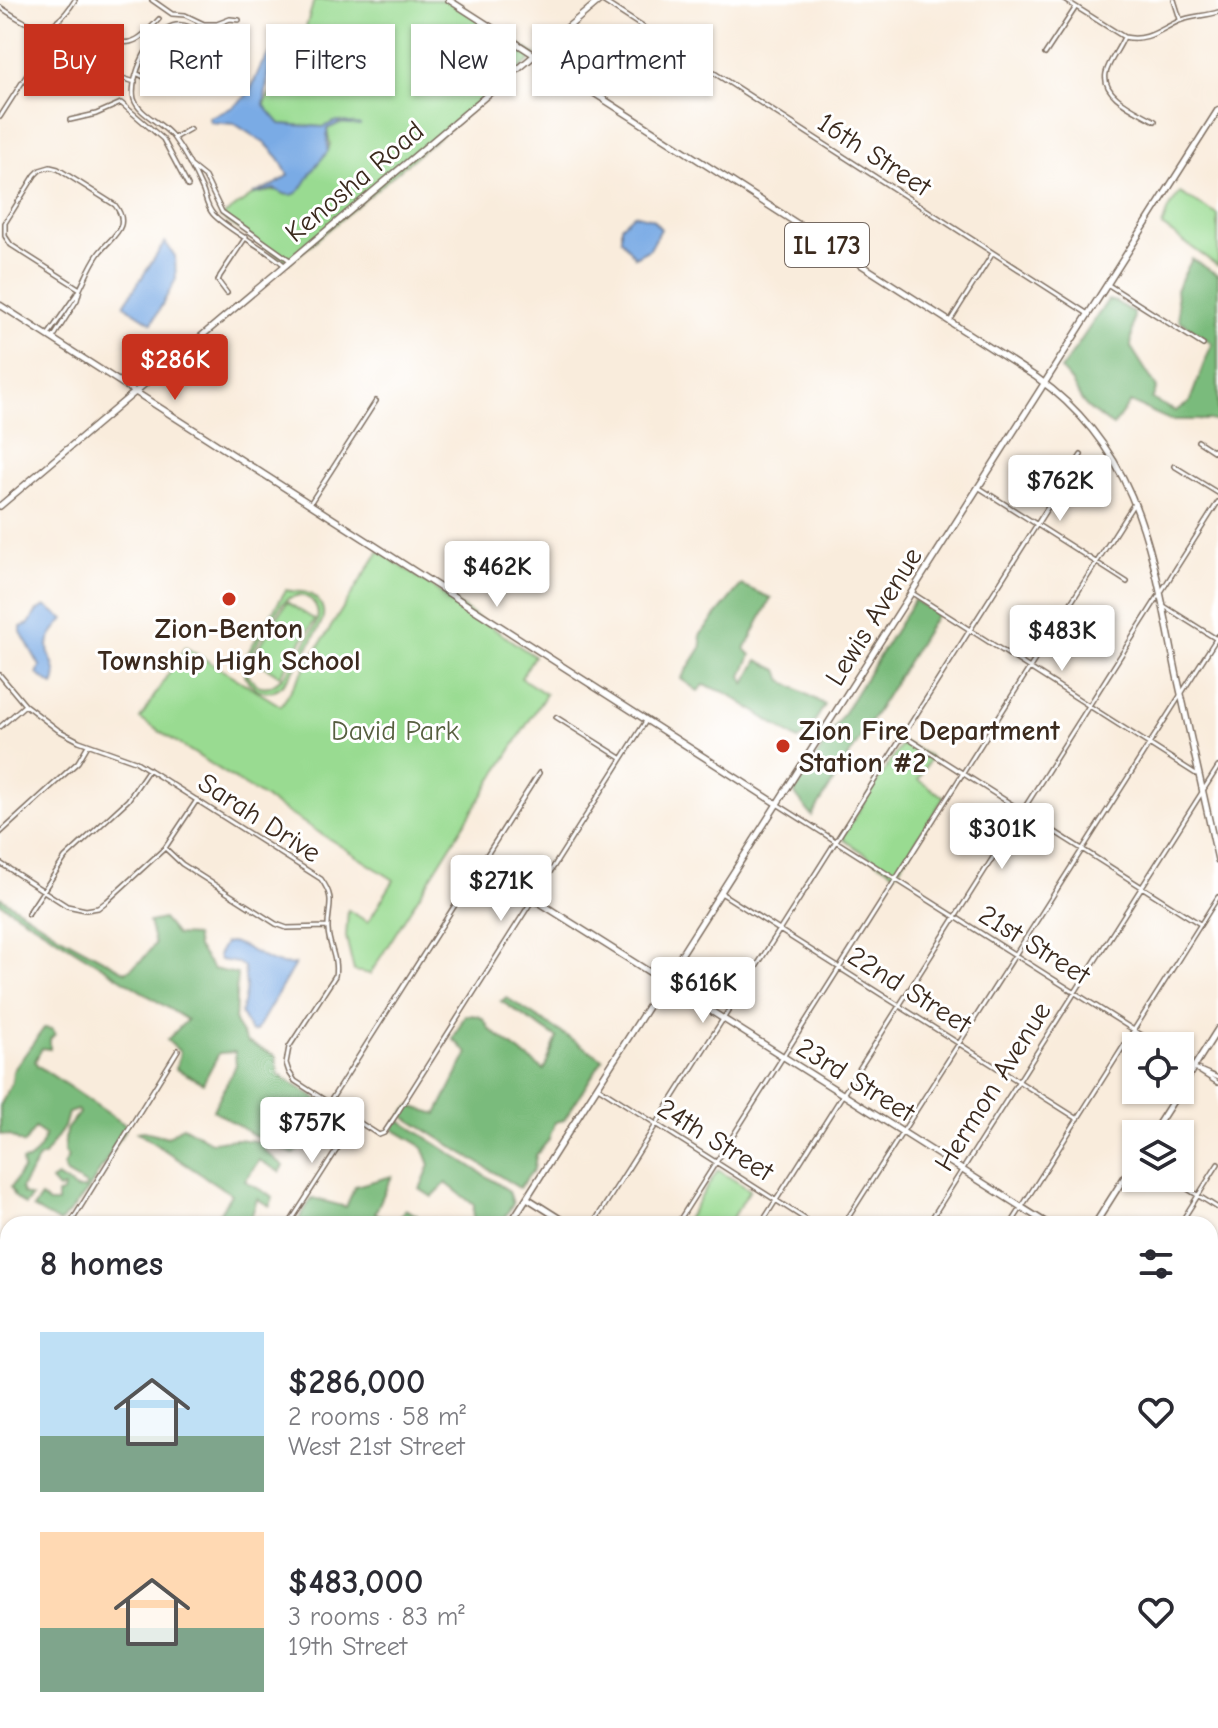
<!DOCTYPE html>
<meta charset="utf-8">
<style>
:root{--surface:#fff;--page:#f7f7f7;--text:#2b2b33;--muted:#7c7c81;--accent:#c8321e}
body{margin:0;font-family:"Comic Neue",sans-serif;background:var(--page);color:var(--text);height:100vh;display:flex;flex-direction:column;font-size:30px;white-space:nowrap}
*{box-sizing:border-box;margin:0}
p{font-size:26px;color:var(--muted)}
.icon{flex:none;width:44px;height:44px;fill:none;stroke:currentColor;stroke-width:2;stroke-linecap:round;stroke-linejoin:round}
.map{position:relative;flex:1;overflow:hidden}
.panel{position:absolute;left:0px;top:1216px;width:1218px;height:512px;display:flex;flex-direction:column;background:var(--surface);border-radius:24px 24px 0 0;box-shadow:0 2px 6px #0004}
.panel>*{flex:none}
.hud{position:absolute;left:24px;top:24px;width:800px;height:72px;display:flex;gap:16px}
.fabs{position:absolute;left:1122px;top:1032px;display:grid;gap:16px}
.fabs a{display:grid;place-items:center;width:72px;height:72px;border-radius:0px;background:var(--surface);box-shadow:0 2px 6px #0004;font-size:40px}
.price{position:absolute;translate:-50% -68px;padding:0 18px;border-radius:8px;background:#fff;color:#222;font-size:26px;line-height:52px;filter:drop-shadow(0 2px 4px #0008)}
.price::after{content:'';position:absolute;left:50%;top:48px;width:24px;height:18px;margin-left:-12px;background:inherit;clip-path:polygon(0 0,100% 0,50% 100%)}
.price.selected{background:var(--accent);color:#fff}
ul{padding:0;list-style:none}
li{display:flex;align-items:center;gap:24px;height:200px;padding:0 40px}
li span{display:grid;place-items:center;flex:none;width:224px;height:160px;border-radius:0px;color:#555}
li>.icon{margin-inline-start:auto}
span .icon{width:96px;height:96px;fill:#fffc;stroke-width:1}
li b{font-size:34px}
h2{display:flex;justify-content:space-between;align-items:center;height:96px;padding:0 40px;font-size:34px}
.pill{padding:0 28px;border-radius:0px;background:var(--surface);box-shadow:0 2px 6px #0004;font-size:28px;line-height:72px}
.pill.selected{background:var(--accent);color:#fff}
.map>svg:first-child{display:block}
.green{fill:#99db91;stroke:#6a8258;stroke-width:2;fill-rule:evenodd}
.forest{fill:#7abb7b;stroke:#5a724c;stroke-width:2}
.water{fill:#7aabe5;stroke:#5a6a82;stroke-width:2}
.lines{fill:none;stroke-linecap:round;stroke-linejoin:round}
.street-casing{stroke:#7e6e60;stroke-width:6}
.secondary-casing{stroke:#7e6e60;stroke-width:8}
.primary-casing{stroke:#7e6e60;stroke-width:8}
.street{stroke:#fff;stroke-width:3}
.secondary{stroke:#fff;stroke-width:5}
.primary{stroke:#fff;stroke-width:5}
.poi-dot{fill:#c8321e;stroke:#fff;stroke-width:3}
.labels{text-anchor:middle;stroke-width:6;stroke-linejoin:round;paint-order:stroke}
.shield{fill:#fff;stroke:#766a62;stroke-width:2}
.shield-label{font-size:26px;font-weight:bold;fill:#3b2a1e}
.street-label{font-size:28px;fill:#3b2a1e;stroke:#fff}
.poi-label{font-size:28px;font-weight:bold;fill:#3b2a1e;stroke:#fff}
.park-label{font-size:28px;fill:#575f40;stroke:#fff}
</style>
<div class="map">
<svg width="1218" height="1728" viewBox="0 0 1218 1728">
<rect width="100%" height="100%" fill="#fff"/>
<filter id="ink" filterUnits="userSpaceOnUse"><feTurbulence type="fractalNoise" baseFrequency=".0125" numOctaves="2"/><feDisplacementMap in="SourceGraphic" scale="16" xChannelSelector="R" yChannelSelector="G"/><feConvolveMatrix kernelMatrix="1 2 1 2 8 2 1 2 1" color-interpolation-filters="sRGB"/></filter>
<filter id="wash" filterUnits="userSpaceOnUse"><feTurbulence type="fractalNoise" baseFrequency=".006" numOctaves="4" result="noise"/><feDisplacementMap in="SourceGraphic" scale="32" xChannelSelector="R" yChannelSelector="G"/><feGaussianBlur stdDeviation="1.8" result="paint"/><feColorMatrix in="noise" values="0 0 0 0 0 0 0 0 0 0 0 0 0 0 0 0 0 1.4 0 .05"/><feComposite in="paint" operator="in"/></filter>
<g filter="url(#wash)">
<rect width="100%" height="100%" fill="#f9ecdc"/>
<!-- green -->
<path class="green" d="M314,0h136l86,55 -247,208 -68,-46 33,-23 23,-4 6,4 8,1 37,-44 2,-7 -3,-15 13,-6 15,1 -18,-3 -14,6 -43,-3 -16,-18 20,-41 19,-27z
M1180,193l38,22v51l-56,-40 6,-17z
M379,551l155,105 -13,22 25,16 -176,280 -16,-3 -8,-34 2,-27 20,12 26,-42 -254,-161 45,-72 96,59z
M286,590c10,3 20,-1 29,8 7,5 10,14 7,22 -2,10 -32,58 -40,65 -19,18 -43,-4 -38,-26zM300,595c15,3 21,15 16,29 -11,20 -43,90 -68,51l-1,-15 35,-56 7,-6z
M287,602l28,18 -35,56 -28,-18z
M903,742l28,15 -13,23 26,17 -47,75h-4l-49,-32v-6z
M718,1170l32,20 -22,34h-44z
M0,1585l8,5v130h179l-5,8h-182z
M1210,1637l8,5v86h-81l5,-8h68z
M487,1720h106l12,8h-123z"/>
<!-- forest -->
<path class="forest" d="M1192,259l26,16v147l-8,-2h-40l-40,-18 -17,24c-11,-8 -28,-17 -34,-30 -6,-13 -8,-15 -18,-26l47,-70 8,2 18,11 -3,34 26,41 -5,11 23,12 14,-8 23,-60 -33,-23 -3,-30z
M741,585l30,13 -26,51 6,6 -9,21 3,8 13,-24 20,10 4,10 43,25 -19,30 -8,5 -71,-47 -23,-8 -6,6 -17,-12 21,-33 -2,-11z
M914,600l23,14 -125,202 -18,-23z
M0,897l60,39 66,36 16,-12 13,-16 -6,-22 14,-3 13,16 19,1 2,11 16,22 24,5 -2,48 12,20 29,14 3,19 68,43 -20,30 -19,-6 -14,12 -27,-11 -3,7 20,16 -4,6 -21,-12 -14,21 28,16 -3,9 -13,-7 -8,25h-36l18,-30 -94,-62 7,-1 24,6 15,-11 28,16 25,-3 29,3 -52,-32 23,-45 -1,-13 -16,1 -16,30 -27,-14 4,-17 -13,-12 20,-20 -187,-117z
M507,998l96,61 -39,61 -9,2 -7,19 -12,14 -2,14 -15,19 -117,-73 8,-9 27,8 31,-61 -15,-14 12,-24c14,0 18,1 24,14l55,41 13,-32 -56,-37z
M44,1028l8,1 3,5 -5,5v10l-8,-1 -7,13 2,4 90,61 -40,66 -27,31 -27,-15 8,-11 8,6h8v-9l6,-1 1,-5 -6,1 -7,-8 6,-4 19,12h9l1,-4 -19,-11 -4,-8 5,-9 -4,-5 2,-22 13,-17 -2,-3 -9,3 -4,14 -20,29 -5,2 -18,30 2,6 8,3 -6,8 -10,-8 -4,-10 12,-18 -1,-8c14,0 18,-15 23,-26l-10,-7 -11,16 -14,-8 -10,-2v-28l12,-24 1,-11z
M398,1119l111,72 4,13 -13,20h-27l1,-19 -28,-22 -14,14 -12,-8 10,-24 -7,-18 -30,-18z
M392,1176l-17,37 20,11 10,-15 12,6 -2,9h-119l16,-26 34,9 9,-21z"/>
<!-- water -->
<path class="water" d="M274,49l5,3 -10,19 -5,34 16,19 43,3 14,-6 24,4 -21,-2 -13,6 1,22c-4,6 -9,10 -13,16 -12,16 -15,39 -40,22l-22,5 23,-10 12,-9 -9,-17 -12,-13 -32,-21 -25,-2 -1,-5c13,-4 31,-12 39,-24 11,-16 8,-27 26,-44z
M634,214l18,5 9,10 -11,20 -15,8 -14,-18v-13z
M165,242l10,14 1,23 -24,44 -28,-18z
M45,606l19,13c-5,7 -12,12 -15,21 -5,17 13,29 4,45l-16,-11 3,-8 -19,-34v-5l8,-3 7,-12z
M230,942c23,4 39,27 65,22l-39,67 -5,1 -10,-18 5,-26 -2,-21 -6,-4 -18,-3 -2,-5 7,-12z"/>
</g>
<g filter="url(#ink)">
<g class="lines">
<defs>
<path id="street" d="M152,0l20,14 13,1 19,9h13l13,-5 9,1
M601,0l487,314
M1065,0l59,37c24,5 35,-7 55,-16 12,-5 27,-5 39,-9
M1174,0l6,19
M0,7c34,22 50,33 75,-7
M96,31c32,19 39,14 63,-12
M162,31c10,11 23,13 35,3
M1124,37c-5,12 -15,24 -18,36 -5,24 33,38 49,48
M1045,54l31,-47
M138,74l20,10
M68,75l13,3 28,-4 26,8
M199,84l15,-11 5,-9 -1,-5c-8,-10 -17,-26 -29,-32 -31,-15 -61,49 -55,72 5,16 29,24 39,38 12,16 22,36 30,54 3,8 4,16 10,23 13,15 52,34 70,50
M0,117l39,-61 2,-28
M70,120l26,-6 25,-11 42,36 25,47
M174,138l16,-9
M190,165l15,12 17,35 69,49
M50,167l8,2 57,36c17,22 -3,31 -16,48 -8,11 -13,24 -19,36l-69,-44 -6,-9v-13l30,-48 5,-5z
M1107,284l96,61
M227,293l-9,-12 2,-5 26,-39
M950,321l43,-68
M48,335l30,-43
M53,338l24,-38 3,-11
M1198,441l20,13
M1174,466l44,27
M978,487l149,95
M311,502l65,-101
M912,593l284,181
M1164,606l54,34
M0,675l25,30 33,25 21,11 56,20 186,118c16,22 6,28 7,51 1,17 10,28 7,46l-46,71 -3,16 3,9 6,9 84,54 5,-2 12,-18 250,-394
M556,717l65,41
M0,727l25,-22
M904,736l296,188
M777,804l382,242
M0,833l78,-71 10,-17
M165,848l17,16 94,60 11,4 41,-1
M0,863l67,43 19,4 12,-2 9,-7 58,-53 32,-48
M721,893l357,226
M28,914l37,-56 63,-58 21,-31
M1180,1059l38,24
M1197,1069l21,9
M598,1087l215,137
M329,1103l210,-330
M1170,1178l48,30
M70,1224l108,-174
M289,1224l67,-104
M593,1224l488,-769
M677,1224l456,-719
M761,1224l457,-722
M844,1224l374,-588
M928,1224l290,-457
M1011,1224l207,-327
M1180,1224l38,-60
M1210,1311l8,-13
M0,1334l8,-13
M1210,1445l8,-12
M1210,1475l8,5
M0,1490l8,5
M1210,1602l8,-12
M1043,1720l12,8
M691,1728l5,-8
M860,1728l6,-8
M946,1728l5,-8
M1031,1728l5,-8
M1130,1728l5,-8"/>
<path id="secondary" d="M0,305l777,499
M0,506l600,-506
M480,865l568,359
M1180,1089l38,-60
M1152,1134l28,-44
M527,1198l41,26
M510,1224l708,-1114
M1095,1224l41,-65
M1210,1327l8,5
M1210,1632l8,5
M363,1720l12,8
M810,1720l13,8
M190,1728l5,-8
M776,1728l5,-8"/>
<path id="primary" d="M449,0l587,377c106,75 117,182 141,299 13,61 27,122 41,184"/>
</defs>
<!-- street casing -->
<use href="#street" class="street-casing"/>
<!-- secondary casing -->
<use href="#secondary" class="secondary-casing"/>
<!-- primary casing -->
<use href="#primary" class="primary-casing"/>
<!-- street -->
<use href="#street" class="street"/>
<!-- secondary -->
<use href="#secondary" class="secondary"/>
<!-- primary -->
<use href="#primary" class="primary"/>
</g>
</g>
<!-- markers -->
<g class="poi-dot">
<circle cx="229" cy="599" r="8"/>
<circle cx="783" cy="746" r="8"/>
</g>
<g class="labels">
<!-- shield labels -->
<rect class="shield" x="785" y="223" width="84" height="44" rx="6"/>
<g class="shield-label">
<text x="827" y="254">IL 173</text>
</g>
<!-- street labels -->
<g class="street-label">
<text transform="translate(875 154) rotate(33)" y="10">16th Street</text>
<text transform="translate(354 181) rotate(-40)" y="10">Kenosha Road</text>
<text transform="translate(873 616) rotate(-58)" y="10">Lewis Avenue</text>
<text transform="translate(260 817) rotate(33)" y="10">Sarah Drive</text>
<text transform="translate(1035 944) rotate(32)" y="10">21st Street</text>
<text transform="translate(910 989) rotate(32)" y="10">22nd Street</text>
<text transform="translate(856 1079) rotate(32)" y="10">23rd Street</text>
<text transform="translate(992 1086) rotate(-58)" y="10">Hermon Avenue</text>
<text transform="translate(716 1139) rotate(32)" y="10">24th Street</text>
</g>
<!-- poi labels -->
<g class="poi-label">
<text x="229" y="638">Zion-Benton<tspan x="229" dy="32">Township High School</tspan></text>
<text x="799" y="740" text-anchor="start">Zion Fire Department<tspan x="799" dy="32">Station #2</tspan></text>
</g>
<!-- park labels -->
<g class="park-label">
<text x="395" y="740">David Park</text>
</g>
</g>
</svg>
<div class="fabs">
<a><svg class="icon" aria-label="locate" viewBox="0 0 24 24"><circle cx="12" cy="12" r="6"/><path d="M12 2v4M12 18v4M2 12h4M18 12h4"/></svg></a>
<a><svg class="icon" aria-label="layers" viewBox="0 0 24 24"><path d="M12 4l9 5-9 5-9-5zM3 14l9 5 9-5"/></svg></a>
</div>
<b class="price selected" style="left:175px;top:402px">$286K</b>
<b class="price" style="left:1060px;top:523px">$762K</b>
<b class="price" style="left:497px;top:609px">$462K</b>
<b class="price" style="left:1062px;top:673px">$483K</b>
<b class="price" style="left:1002px;top:871px">$301K</b>
<b class="price" style="left:501px;top:923px">$271K</b>
<b class="price" style="left:703px;top:1025px">$616K</b>
<b class="price" style="left:312px;top:1165px">$757K</b>
<div class="hud">
<a class="pill selected">Buy</a>
<a class="pill">Rent</a>
<a class="pill">Filters</a>
<a class="pill">New</a>
<a class="pill">Apartment</a>
</div>
<section class="panel">
<h2>8 homes<svg class="icon" aria-label="filters" viewBox="0 0 24 24"><path d="M4 7h16M4 17h16"/><circle cx="9" cy="7" r="2"/><circle cx="15" cy="17" r="2"/></svg></h2>
<ul>
<li><span style="background:linear-gradient(#bfe0f5 65%,#7fa58c 0)"><svg class="icon" aria-label="home" viewBox="0 0 24 24"><path d="M3 11l9-7 9 7M6 9v11h12V9"/></svg></span><div><b>$286,000</b><p>2 rooms · 58 m²</p><p>West 21st Street</p></div><svg class="icon" aria-label="heart" viewBox="0 0 24 24"><path d="M12 20l-8-8c-3-5 5-10 8-4 3-6 11-1 8 4z"/></svg></li>
<li><span style="background:linear-gradient(#ffd9b3 60%,#7fa58c 0)"><svg class="icon" aria-label="home" viewBox="0 0 24 24"><path d="M3 11l9-7 9 7M6 9v11h12V9"/></svg></span><div><b>$483,000</b><p>3 rooms · 83 m²</p><p>19th Street</p></div><svg class="icon" aria-label="heart" viewBox="0 0 24 24"><path d="M12 20l-8-8c-3-5 5-10 8-4 3-6 11-1 8 4z"/></svg></li>
</ul>
</section>
</div>
